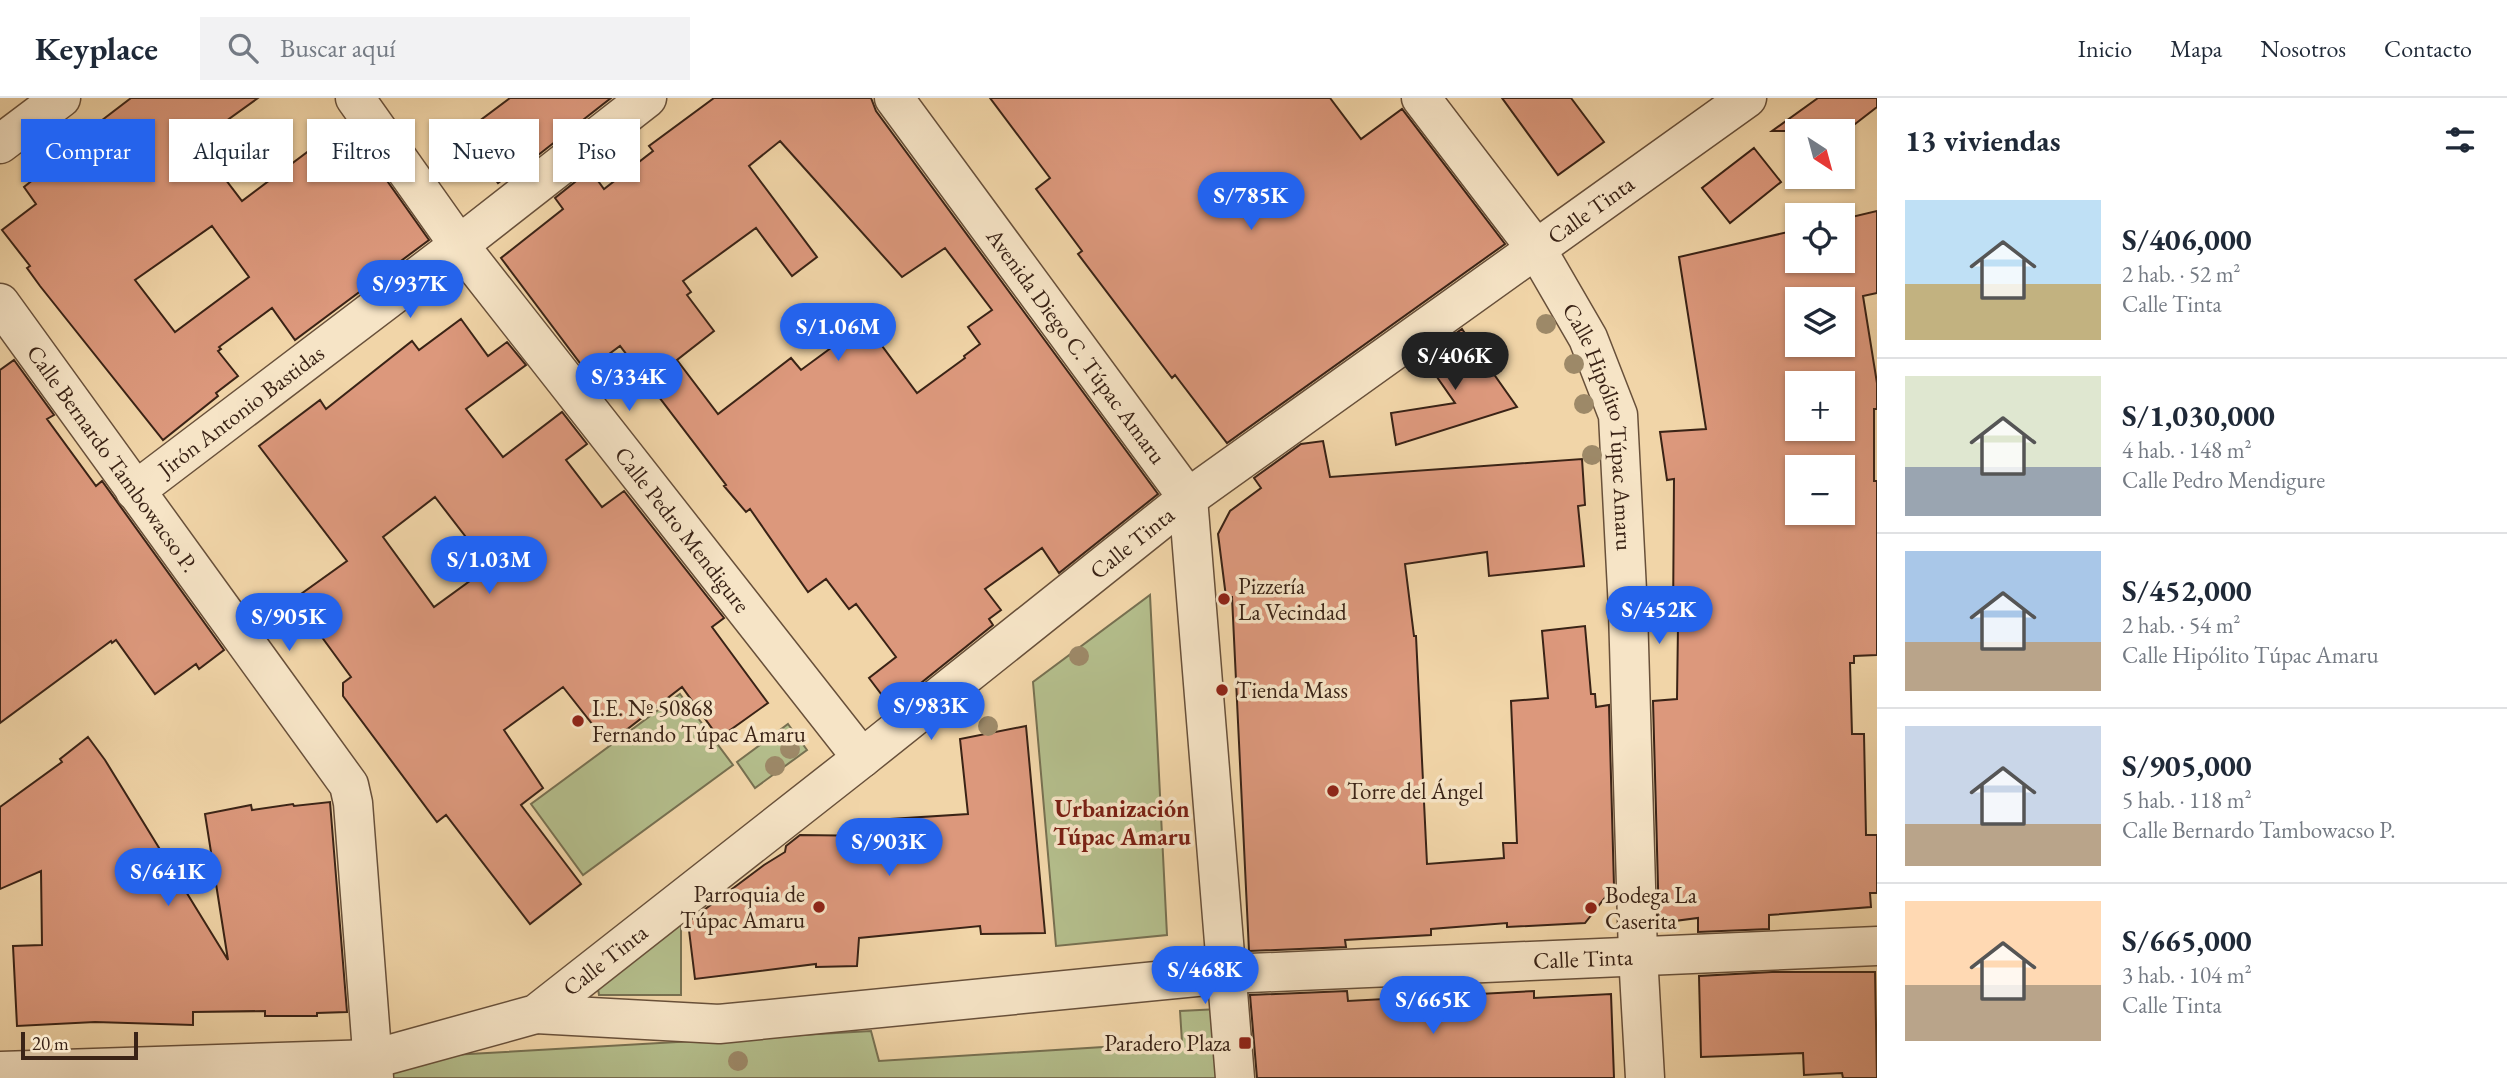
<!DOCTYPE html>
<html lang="es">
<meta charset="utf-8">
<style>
:root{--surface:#fff;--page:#f2f2f3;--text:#1f2937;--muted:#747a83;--line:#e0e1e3;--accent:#2563eb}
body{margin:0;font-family:"EB Garamond",serif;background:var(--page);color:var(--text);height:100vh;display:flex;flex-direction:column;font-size:26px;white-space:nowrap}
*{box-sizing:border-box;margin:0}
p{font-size:23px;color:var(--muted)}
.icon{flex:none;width:38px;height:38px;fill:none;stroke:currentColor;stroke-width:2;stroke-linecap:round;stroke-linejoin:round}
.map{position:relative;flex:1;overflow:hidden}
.side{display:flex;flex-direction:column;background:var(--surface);width:630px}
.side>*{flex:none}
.top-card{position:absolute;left:21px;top:21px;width:665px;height:63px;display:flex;gap:14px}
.needle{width:46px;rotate:144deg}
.tools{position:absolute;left:1785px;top:21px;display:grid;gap:14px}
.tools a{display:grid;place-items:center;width:70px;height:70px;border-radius:0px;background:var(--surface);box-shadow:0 2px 5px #0004;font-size:35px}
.scale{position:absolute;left:21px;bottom:18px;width:117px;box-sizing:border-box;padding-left:7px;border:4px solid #3a2316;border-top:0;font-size:19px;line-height:24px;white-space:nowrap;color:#3a2316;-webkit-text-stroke:5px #f6e4c6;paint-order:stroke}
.price{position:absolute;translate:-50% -60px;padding:0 16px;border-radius:24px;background:var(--accent);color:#fff;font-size:23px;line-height:46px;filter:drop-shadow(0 2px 4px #0008)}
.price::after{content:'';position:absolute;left:50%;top:42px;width:21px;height:16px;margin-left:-10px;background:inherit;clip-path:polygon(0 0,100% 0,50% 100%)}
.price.current{background:#222;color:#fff}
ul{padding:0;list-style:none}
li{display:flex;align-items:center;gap:21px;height:175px;padding:0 28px}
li+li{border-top:2px solid var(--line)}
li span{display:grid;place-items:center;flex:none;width:196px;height:140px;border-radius:0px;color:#555}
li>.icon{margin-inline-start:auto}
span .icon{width:84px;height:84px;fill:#fffc;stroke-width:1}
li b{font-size:30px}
h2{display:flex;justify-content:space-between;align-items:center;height:84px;padding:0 28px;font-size:30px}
.tag{padding:0 24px;border-radius:0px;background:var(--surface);box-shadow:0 2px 5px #0004;font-size:24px;line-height:63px}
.tag.current{background:var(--accent);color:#fff}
header{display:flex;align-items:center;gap:42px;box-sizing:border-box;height:98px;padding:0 35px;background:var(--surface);border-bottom:2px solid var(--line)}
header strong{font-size:33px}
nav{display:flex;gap:38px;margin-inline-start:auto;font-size:24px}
.search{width:490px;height:63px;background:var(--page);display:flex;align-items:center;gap:18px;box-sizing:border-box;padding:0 24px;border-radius:0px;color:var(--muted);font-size:26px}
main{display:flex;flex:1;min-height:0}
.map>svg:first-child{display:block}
.green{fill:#b4be8c;stroke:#777051;stroke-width:2}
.building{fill:#dc987c;stroke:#3a2316;stroke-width:2;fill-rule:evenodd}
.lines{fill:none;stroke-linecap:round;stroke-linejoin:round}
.minor-casing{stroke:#68503a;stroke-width:41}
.minor{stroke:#f6e4c6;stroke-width:38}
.tree{fill:#9d8968}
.poi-dot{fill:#8f2418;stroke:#f6e4c6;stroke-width:2.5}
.labels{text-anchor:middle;stroke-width:7;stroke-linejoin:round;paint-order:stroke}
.street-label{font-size:23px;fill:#3a2316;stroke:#f6e4c6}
.poi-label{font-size:23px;fill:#3a2316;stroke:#f6e4c6;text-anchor:start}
.neighbourhood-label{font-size:24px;font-weight:bold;fill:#7a1f14;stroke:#f6e4c6}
</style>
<header>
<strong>Keyplace</strong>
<div class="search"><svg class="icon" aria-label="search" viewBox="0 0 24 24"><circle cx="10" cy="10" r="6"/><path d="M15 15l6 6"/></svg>Buscar aquí</div>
<nav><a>Inicio</a><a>Mapa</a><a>Nosotros</a><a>Contacto</a></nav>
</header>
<main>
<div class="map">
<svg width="1877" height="980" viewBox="0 0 1877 980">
<rect width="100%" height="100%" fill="#f1d5a8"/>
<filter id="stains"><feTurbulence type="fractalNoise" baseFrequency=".00286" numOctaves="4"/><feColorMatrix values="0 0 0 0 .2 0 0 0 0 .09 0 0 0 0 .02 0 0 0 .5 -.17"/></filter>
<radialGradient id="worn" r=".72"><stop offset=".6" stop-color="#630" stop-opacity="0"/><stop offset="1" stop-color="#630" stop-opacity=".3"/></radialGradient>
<!-- green -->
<path class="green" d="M1150,497l17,340 -111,11 -23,-264z
M680,596l53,71 -150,110 -52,-71z
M788,626l19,26 -52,38 -18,-26z
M681,825v72h-82l-1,-6z
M1219,911l4,69h-837l-1,-16 66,-7 420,-24 8,30 303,-19 -2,-31z"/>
<!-- building -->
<path class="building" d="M131,0h127l-61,44 45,59 104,-78 83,117 -134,100 -23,-32 -53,39 2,2 -3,2 20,25 -22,17 2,3 -55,44 -123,-154 -13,-18 3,-2 -28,-36 34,-26 -12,-17 25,-20 -3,-4zM212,128l37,51 -74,55 -40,-52z
M510,0h101l-83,65 -1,-2 -29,22 -36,-49z
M714,0h157l5,13 282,383 -99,79 -17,-25 -57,41 16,21 -12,9 4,6 -102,82 -22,-29 27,-21 -40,-53 -7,5 -23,-30 -18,13 -58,-83 -4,3 -22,-26 2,-1 -106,-139 -34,25 -85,-113 62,-49 -8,-11 35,-28 14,19 49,-38 -4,-5zM780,43l122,136 43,-29 47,62 -24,17 12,17 -16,12 1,2 -48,35 -52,-70 -64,47 -10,-12 -73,56 -41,-54 37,-29 -27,-36 4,-3 -8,-11 73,-53 36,48 25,-19 -68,-91z
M990,0h340l31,41 41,-30 103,135 -278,199 -52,-68 -3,3 -94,-124 4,-3 -46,-62 14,-11z
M1502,0h69l33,44 -46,33z
M1818,0h59v9l-31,24h-74z
M1754,50l27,34 -51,41 -28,-35z
M1877,113v82l-14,3 14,87v26h-3v72h3v174l-23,1v7h-4l2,71h12l2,101h11v58h-7l1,14 -102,8v14l-71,3v-14l-39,5 -6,-222 24,-2 1,-74h-5l1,-146 -7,1 -7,-48 46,-3 -27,-172 118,-27v31h46v-42zM1797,201h46v46h-46zM1797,285h46v46h-46zM1797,369h46v46h-46z
M461,221l27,37 19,-14 19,23 -60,44 37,48 59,-45 25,32 -21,16 36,47 22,-16 100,127 -12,9 56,76 -49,35 -37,-51 -74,57 -45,-57 -59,43 39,58 -22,17 60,79 -51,40 -84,-109 -9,7 -94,-126v-13l8,-6 -57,-78 53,-38 -88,-115 61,-46 6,9 86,-68 7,9zM435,399l54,70 -55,40 -51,-70z
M1462,231l55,78 -121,38 -5,-32 64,-10 -32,-46z
M14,262l40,55 -7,4 49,67 6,-5 122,169 -25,19 -3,-5 -41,30 -39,-54 -4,3 -1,-2 -111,82v-353z
M1323,343l7,36 252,-18 3,46 -7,1 6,60 -95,10 -2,-24 -82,12 9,72h2l11,228 77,-6 -1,-15h14l-6,-142 37,-3 -6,-67 43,-5 6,68h4l1,13 13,-2 5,181 -29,37 -78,4v-4l-76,6v6l-86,5 1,7 -97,4 -17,-354h-6l-8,-63 12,-23 31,-23 -7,-10 47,-34z
M1026,628l19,207 -64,1 -1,-8 -121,12 -2,28 -41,1v-3l-121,15 -7,-57 76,-57 21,-13 1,-6 14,-11 76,1 -1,-16 93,-6 -8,-75z
M88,639l17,23 123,200 -23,-146 46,-9 1,5 41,-6 1,2 36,-4 17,210 -30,1v3h-52v-5l-72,1v13l-98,-3 -78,4 -4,-80 29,-1 -1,-74 -41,18v-82l62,-45 -2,-3z
M1772,874h103l2,106h-34l-1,-5 -38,2 -1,-22 -102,4 -2,-81z
M1347,893l1,10 186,-10v7l77,-4 3,84h-357l-7,-83z"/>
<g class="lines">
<defs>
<g id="minor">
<path id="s1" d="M355,0l104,147 403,513"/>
<path id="s2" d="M894,0l294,400 47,580"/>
<path id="s3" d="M1421,0l116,152 51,88 30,77 10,195 10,345 7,123"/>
<path d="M0,46l61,-46"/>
<path id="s4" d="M0,205l349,482 4,18 21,275"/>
<path id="s5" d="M135,393l324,-246 188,-147"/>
<path id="s6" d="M536,916l183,10 508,-50 650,-28"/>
<path id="s7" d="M0,973l373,-12 163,-45 326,-256 326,-260 559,-400"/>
</g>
</defs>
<!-- minor casing -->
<use href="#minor" class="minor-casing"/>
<!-- minor -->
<use href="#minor" class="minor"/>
</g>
<!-- trees -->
<g class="tree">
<circle cx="1546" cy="226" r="10"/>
<circle cx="1574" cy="266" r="10"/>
<circle cx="1584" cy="306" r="10"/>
<circle cx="1592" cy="357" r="10"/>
<circle cx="1079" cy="558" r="10"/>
<circle cx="988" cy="628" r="10"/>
<circle cx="790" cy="651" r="10"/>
<circle cx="775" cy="668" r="10"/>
<circle cx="738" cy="963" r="10"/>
</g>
<!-- markers -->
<g class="poi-dot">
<circle cx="1224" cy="501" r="7"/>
<circle cx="1222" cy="592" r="7"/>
<circle cx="578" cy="623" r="7"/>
<circle cx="1333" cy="693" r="7"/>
<circle cx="819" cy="809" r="7"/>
<circle cx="1591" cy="810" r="7"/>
<rect x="1238" y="938" width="14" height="14" rx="3.5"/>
</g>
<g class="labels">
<!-- street labels -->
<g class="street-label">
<text dy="8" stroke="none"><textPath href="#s7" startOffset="1869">Calle Tinta</textPath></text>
<text dy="8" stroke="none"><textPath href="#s2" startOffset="308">Avenida Diego C. Túpac Amaru</textPath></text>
<text dy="8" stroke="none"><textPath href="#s5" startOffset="133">Jirón Antonio Bastidas</textPath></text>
<text dy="8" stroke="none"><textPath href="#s3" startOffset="383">Calle Hipólito Túpac Amaru</textPath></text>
<text dy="8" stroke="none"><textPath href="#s4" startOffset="192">Calle Bernardo Tambowacso P.</textPath></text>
<text dy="8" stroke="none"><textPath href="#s1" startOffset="542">Calle Pedro Mendigure</textPath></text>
<text dy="8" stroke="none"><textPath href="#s7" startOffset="1302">Calle Tinta</textPath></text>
<text dy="8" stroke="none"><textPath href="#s6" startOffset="1050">Calle Tinta</textPath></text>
<text dy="8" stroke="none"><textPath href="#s7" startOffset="630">Calle Tinta</textPath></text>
</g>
<!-- poi labels -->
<g class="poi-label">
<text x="1238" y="496">Pizzería<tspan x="1238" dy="26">La Vecindad</tspan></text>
<text x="1236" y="600">Tienda Mass</text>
<text x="592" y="618">I.E. Nº 50868<tspan x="592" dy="26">Fernando Túpac Amaru</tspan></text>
<text x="1347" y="701">Torre del Ángel</text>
<text x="805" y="804" text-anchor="end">Parroquia de<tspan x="805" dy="26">Túpac Amaru</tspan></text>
<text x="1605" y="805">Bodega La<tspan x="1605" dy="26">Caserita</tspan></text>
<text x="1231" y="953" text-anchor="end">Paradero Plaza</text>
</g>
<!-- neighbourhood labels -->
<g class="neighbourhood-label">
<text x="1122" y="719">Urbanización<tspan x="1122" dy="28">Túpac Amaru</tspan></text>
</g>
</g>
<rect width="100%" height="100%" filter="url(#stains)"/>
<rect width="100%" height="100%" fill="url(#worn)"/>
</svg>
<div class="tools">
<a><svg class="needle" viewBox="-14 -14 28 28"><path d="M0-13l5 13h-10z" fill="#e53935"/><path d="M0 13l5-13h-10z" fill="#747a83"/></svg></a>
<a><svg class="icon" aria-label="locate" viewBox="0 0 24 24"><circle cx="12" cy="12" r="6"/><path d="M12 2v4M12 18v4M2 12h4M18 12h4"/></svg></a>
<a><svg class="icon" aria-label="layers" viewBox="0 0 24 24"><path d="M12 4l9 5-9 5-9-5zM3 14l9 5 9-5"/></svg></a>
<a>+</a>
<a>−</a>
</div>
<div class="scale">20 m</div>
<b class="price" style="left:1251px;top:134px">S/785K</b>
<b class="price" style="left:410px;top:222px">S/937K</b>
<b class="price" style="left:838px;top:265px">S/1.06M</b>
<b class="price current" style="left:1455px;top:294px">S/406K</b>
<b class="price" style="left:629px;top:315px">S/334K</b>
<b class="price" style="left:489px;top:498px">S/1.03M</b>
<b class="price" style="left:1659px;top:548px">S/452K</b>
<b class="price" style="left:289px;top:555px">S/905K</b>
<b class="price" style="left:931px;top:644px">S/983K</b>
<b class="price" style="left:889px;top:780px">S/903K</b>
<b class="price" style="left:168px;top:810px">S/641K</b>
<b class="price" style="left:1205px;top:908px">S/468K</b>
<b class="price" style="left:1433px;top:938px">S/665K</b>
<div class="top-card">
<a class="tag current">Comprar</a>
<a class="tag">Alquilar</a>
<a class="tag">Filtros</a>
<a class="tag">Nuevo</a>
<a class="tag">Piso</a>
</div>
</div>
<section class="side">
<h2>13 viviendas<svg class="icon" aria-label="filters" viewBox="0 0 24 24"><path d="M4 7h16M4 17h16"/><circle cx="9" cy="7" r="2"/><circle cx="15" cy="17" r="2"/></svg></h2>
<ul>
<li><span style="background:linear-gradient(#bfe0f5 60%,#c2b280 0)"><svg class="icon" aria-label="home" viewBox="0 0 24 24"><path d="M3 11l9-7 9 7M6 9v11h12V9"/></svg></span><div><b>S/406,000</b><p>2 hab. · 52 m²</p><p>Calle Tinta</p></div></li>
<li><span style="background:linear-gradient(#dfe7d0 65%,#9aa5b1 0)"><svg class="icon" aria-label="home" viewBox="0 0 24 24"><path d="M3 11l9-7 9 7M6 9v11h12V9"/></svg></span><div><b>S/1,030,000</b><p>4 hab. · 148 m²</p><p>Calle Pedro Mendigure</p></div></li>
<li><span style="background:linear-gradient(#a9c7e8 65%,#b9a48a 0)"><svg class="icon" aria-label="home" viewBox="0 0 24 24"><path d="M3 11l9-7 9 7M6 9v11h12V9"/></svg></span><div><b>S/452,000</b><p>2 hab. · 54 m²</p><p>Calle Hipólito Túpac Amaru</p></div></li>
<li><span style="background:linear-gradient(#c9d6e8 70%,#b9a48a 0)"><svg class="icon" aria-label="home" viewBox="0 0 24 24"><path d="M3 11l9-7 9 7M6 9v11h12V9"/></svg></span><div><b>S/905,000</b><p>5 hab. · 118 m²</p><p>Calle Bernardo Tambowacso P.</p></div></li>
<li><span style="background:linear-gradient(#ffd9b3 60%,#b9a48a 0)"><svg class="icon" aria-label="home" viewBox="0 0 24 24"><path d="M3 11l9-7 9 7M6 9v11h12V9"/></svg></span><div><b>S/665,000</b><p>3 hab. · 104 m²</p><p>Calle Tinta</p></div></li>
</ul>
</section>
</main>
